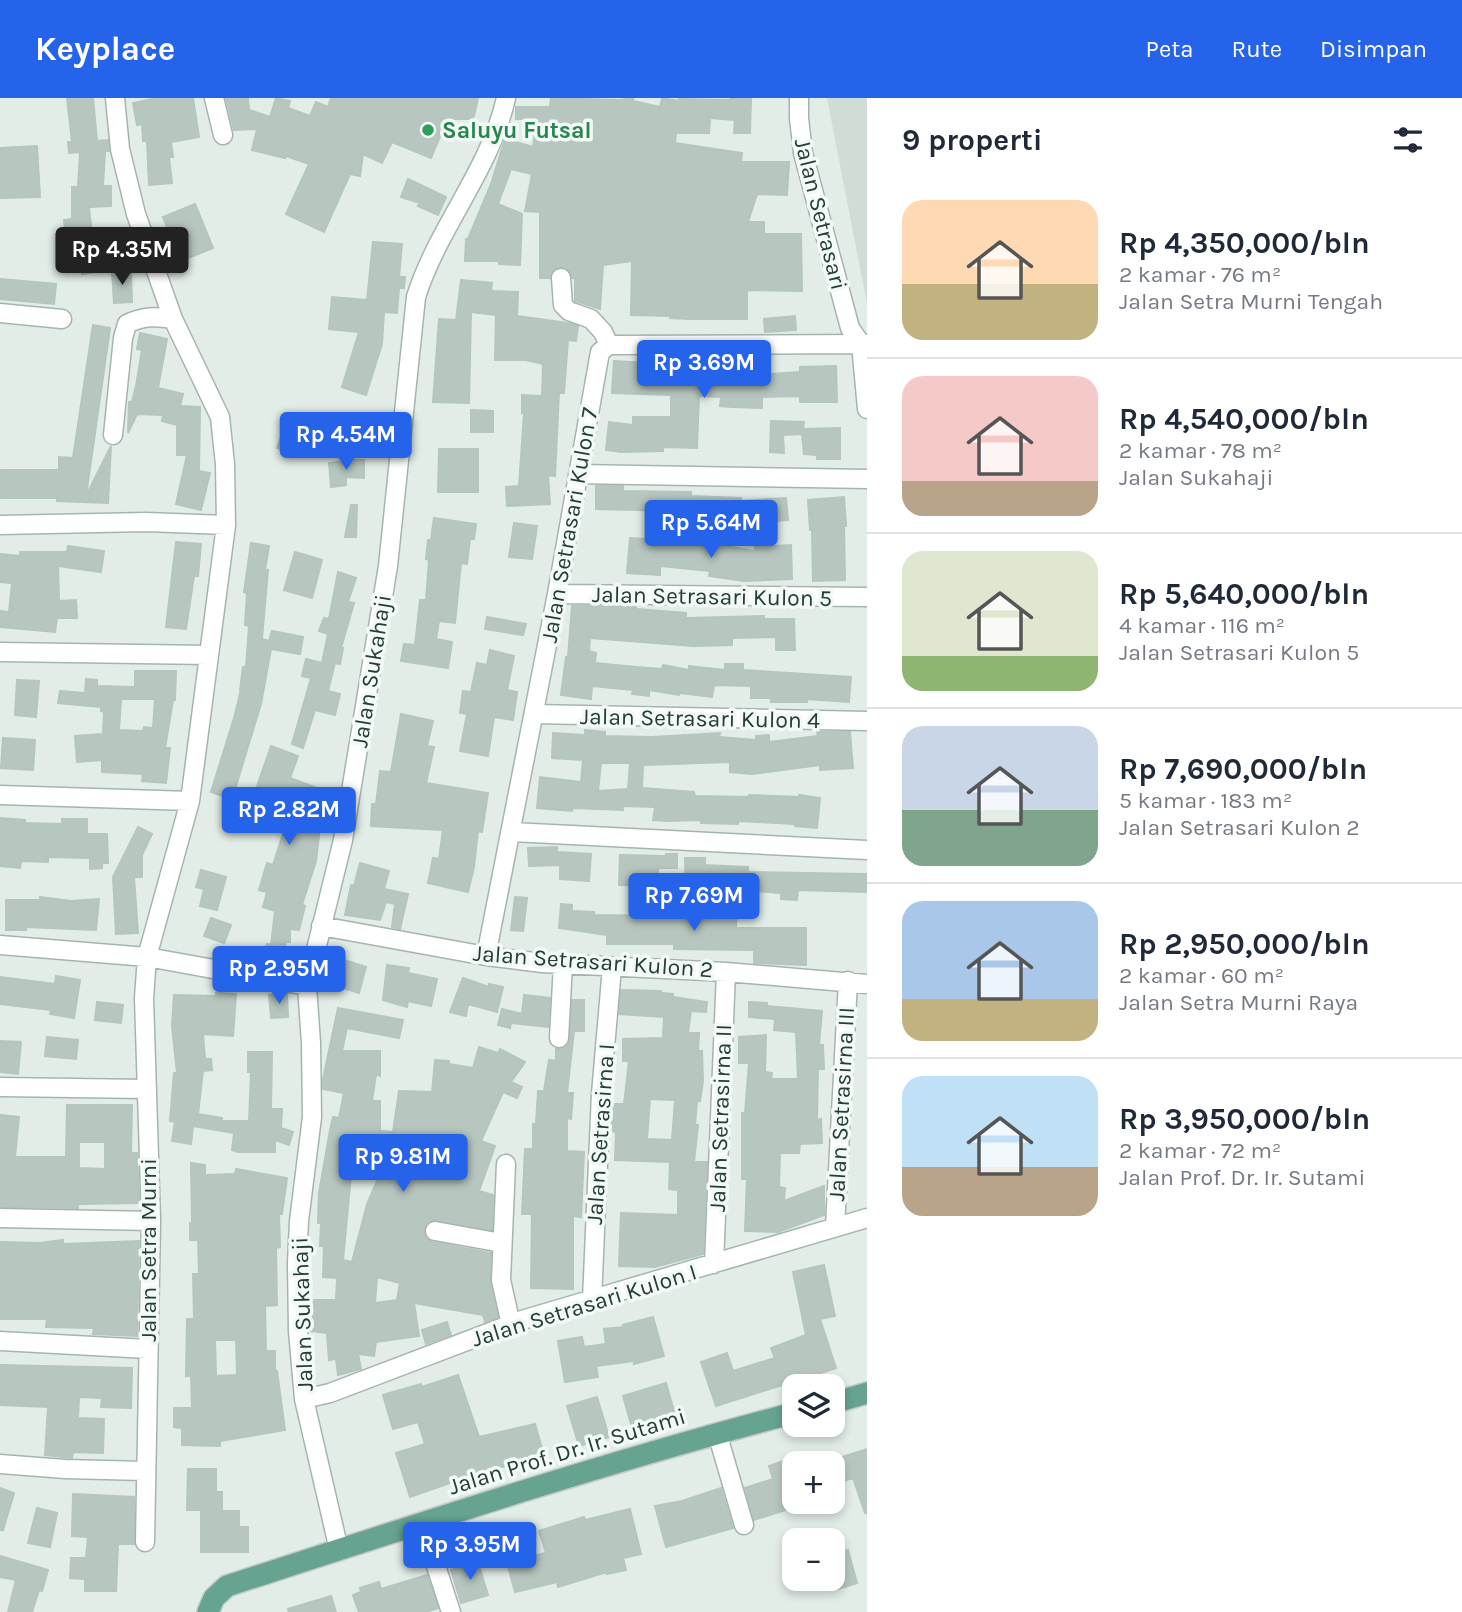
<!DOCTYPE html>
<html lang="id">
<meta charset="utf-8">
<style>
:root{--surface:#fff;--page:#f6f6f7;--text:#1f2937;--muted:#747a83;--line:#e0e1e3;--accent:#2563eb}
body{margin:0;font-family:Karla,sans-serif;background:var(--page);color:var(--text);height:100vh;display:flex;flex-direction:column;font-size:26px;white-space:nowrap}
*{box-sizing:border-box;margin:0}
p{font-size:23px;color:var(--muted)}
.icon{flex:none;width:38px;height:38px;fill:none;stroke:currentColor;stroke-width:2;stroke-linecap:round;stroke-linejoin:round}
.map{position:relative;flex:1;overflow:hidden}
.drawer{display:flex;flex-direction:column;background:var(--surface);width:595px}
.drawer>*{flex:none}
.buttons{position:absolute;left:782px;top:1276px;display:grid;gap:14px}
.buttons a{display:grid;place-items:center;width:63px;height:63px;border-radius:14px;background:var(--surface);box-shadow:0 4px 10px #0003;font-size:35px}
.price{position:absolute;translate:-50% -60px;padding:0 16px;border-radius:7px;background:var(--accent);color:#fff;font-size:23px;line-height:46px;filter:drop-shadow(0 2px 4px #0008)}
.price::after{content:'';position:absolute;left:50%;top:42px;width:21px;height:16px;margin-left:-10px;background:inherit;clip-path:polygon(0 0,100% 0,50% 100%)}
.price.selected{background:#222;color:#fff}
ul{padding:0;list-style:none}
li{display:flex;align-items:center;gap:21px;height:175px;padding:0 35px}
li+li{border-top:2px solid var(--line)}
li span{display:grid;place-items:center;flex:none;width:196px;height:140px;border-radius:21px;color:#555}
li>.icon{margin-inline-start:auto}
span .icon{width:84px;height:84px;fill:#fffc;stroke-width:1}
li b{font-size:30px}
h2{display:flex;justify-content:space-between;align-items:center;height:84px;padding:0 35px;font-size:30px}
header{display:flex;align-items:center;gap:42px;box-sizing:border-box;height:98px;padding:0 35px;background:var(--accent);color:#fff}
header strong{font-size:33px}
nav{display:flex;gap:38px;margin-inline-start:auto;font-size:24px}
main{display:flex;flex:1;min-height:0}
.map>svg:first-child{display:block}
.built{fill:#d0dcd6}
.building{fill:#b7c7c0;stroke:#b4c6be;stroke-width:2;fill-rule:evenodd}
.lines{fill:none;stroke-linecap:round;stroke-linejoin:round}
.minor-casing{stroke:#a5b5ae;stroke-width:21}
.major-casing{stroke:#c1c9c6;stroke-width:24}
.minor{stroke:#fff;stroke-width:18}
.major{stroke:#66a390;stroke-width:21}
.leisure-dot{fill:#2e9e5b;stroke:#f3f9f6;stroke-width:2.5}
.labels{text-anchor:middle;stroke-width:7;stroke-linejoin:round;paint-order:stroke}
.leisure-label{font-size:23px;font-weight:bold;fill:#27864d;stroke:#f3f9f6;text-anchor:start}
.street-label{font-size:23px;fill:#223e35;stroke:#f3f9f6}
</style>
<header>
<strong>Keyplace</strong>
<nav><a>Peta</a><a>Rute</a><a>Disimpan</a></nav>
</header>
<main>
<div class="map">
<svg width="867" height="1514" viewBox="0 0 867 1514">
<rect width="100%" height="100%" fill="#e2ede7"/>
<!-- built -->
<path class="built" d="M827,0h40v206z"/>
<!-- building -->
<path class="building" d="M67,0h26l4,43 11,-1 1,11h-4l-2,35h8v20l-22,1 5,47 4,-1 3,18 -19,3 -5,-31 -10,1 -3,-24 8,-1v-32h6l2,-35 -11,1 -1,-11h4z
M157,0h36l6,39 -28,5 2,15h-4l3,26 -23,2 -2,-44h-4l-1,-17 -5,1 -4,-22z
M226,0h22l1,12 21,7 6,-19 14,3 -2,7 22,8 6,-14 12,5 3,-9h147l-4,18 -3,3h-34l30,9 -4,12 -21,-8 -11,26 -39,-16 -10,21 -19,-9 -3,22 -10,-2 -26,58 -38,-18 23,-50 -23,-8 -1,2 -33,-8 5,-21 -23,1z
M551,0l69,2 13,-2v3l27,6 2,-9 17,3v-2l51,1v-2h21l-1,35h-16l1,-13 -25,-2 -1,15h-33l-1,10 67,10 -1,9h48l-2,33 -30,-1 -9,28h16v12h37l1,57 -55,-1v29h-57l-20,-1 1,-2 -40,-1 1,-54 -29,4 -3,44 -25,-8v-23h-3l-5,-10h-12l-5,10h-10v-66l-15,-1 7,-37 -21,-5 -13,35 24,10 -2,51 -21,-1v-3h-34l1,-22h2l23,-55 14,-45 28,8 4,-28h-21v-12h34z
M37,48l3,51 -40,1v-50z
M408,81l38,18 -8,18 -20,-9 2,-3 -19,-6z
M195,106l18,44 -32,13 -18,-44z
M373,144l29,2 -3,33h6l-1,11h-5l-2,25 -13,-1 -2,32 -16,51 -24,-8 17,-55 -30,-3 3,-32 35,3z
M131,174l1,30 -18,1 -2,-30z
M0,181l56,5 -2,20 -54,-5z
M461,182l31,3 -1,8 27,1 -1,24 51,7 10,3 -2,15 -8,-1 -4,53h-5l-4,83 -7,-1 2,29 -43,2 -1,-19 13,-1 5,-73h-2v-18l20,1 1,-32 -17,-4h-31l1,-45 -25,-3 -2,91 -36,-1 6,-83 17,1z
M795,218l1,14 -31,2 -1,-13z
M93,227l17,3 -24,168 25,-50 -3,57 -51,-2v-3h-57v-28h59v-13l14,1z
M140,235l27,6 -9,49 25,6 -3,12 20,1 -1,64 11,2 -9,37 -25,-6 11,-49h-10v-30l-15,-4 1,-6 -26,-1 -9,19 1,-31h3l4,-16 6,-36 -5,-1z
M614,263l32,2 -1,6 77,4 50,1 28,-2v-5l36,-1 1,36h-37v-6l-38,1v11l-30,-1 -12,-1 1,-9 -22,-1 -2,52 -34,-1v4l-42,1 -15,-2 3,-28 24,3v-8h38v-22l-59,-2z
M471,312l22,1v21h-22z
M771,323l33,1 -1,7 37,-1v31h-23v-4l-13,-1 -2,-20 -19,1 1,18 -14,-1z
M286,326l11,4 -8,24 -12,-4z
M439,351h39v43h-40z
M353,362h11v18l-18,-1v8l-15,2 -2,-24z
M596,388h27v5l68,1v4l50,2v3l45,-3 2,22 -33,2 -1,-4 -64,-2v5l-15,-1 1,-9 -80,-2z
M844,399l2,29h-2l1,54 -32,1 -1,-51h-2l-2,-30z
M351,407h6l-1,32h-11z
M434,420l42,6 -2,15h-4l-3,25 -6,-1 -6,60 -16,-2 -3,18 16,3 -4,26 -47,-7 3,-17 11,1 5,-45h6l3,-40 -3,-1 2,-19h3z
M514,425l23,3 -5,33 -23,-2z
M630,440l84,6 41,7v-4l36,-2 1,34 -48,2 -35,-5 1,-5 -50,-5v9l-33,-2z
M176,444l25,2 -3,32h-4l-8,53 -20,-2z
M251,445l18,3 -4,24h3l-6,69 7,2 3,-10 31,6 -3,17 -29,-5 -10,55 -29,95 -21,-7 23,-74 7,-28h-1l3,-23h3l3,-41 -4,-1 2,-32 -3,-1z
M68,448l36,5 -3,21 -43,-6 1,35 17,-1 1,18h-20l-2,14 -55,-5v-16l9,1 3,-29 -12,-1v-28l20,2v-4h47z
M295,454l27,8 -10,38 -28,-8z
M338,474l18,6 -8,24 6,1 -13,45h2l-3,16 -5,-1 -7,28 12,3 -5,21 -20,-5 -12,38 -11,-4 19,-66 -9,-2 4,-17 16,4 6,-29 -9,-3 5,-13 5,1z
M572,508h64v3l50,4v5l78,-2v3h30l1,31h-19v-13l-44,1v7l-39,1 -103,-8 -1,13 7,2 -1,10 41,4 26,2 1,-4 26,5v-4l36,4v-6h18v6l108,7 -2,25 -42,-3v3h-36v-4h-20v-12l-37,-1 -2,12 -32,-4 -1,2 -30,-5v6l-17,-2 1,-4 -41,-4 -1,13 -30,-4 5,-38h2z
M487,519l39,7 -3,11 -38,-6z
M490,552l24,6 -7,34 10,2 -4,28 -19,-3 -6,39 -28,-5 7,-37 -7,-1 3,-22 8,1 6,-29 10,2z
M135,573h41l-1,29h-2l-8,48h5l-4,35 -24,-2 1,-7 -41,-2v-12l-25,2 -2,-26 28,-2 1,-22 -3,-1v-4l-43,-4 2,-12 25,2 1,-14 11,1v6l38,1zM121,601h34l-2,29 -9,-1 -1,4 -24,-1z
M17,582l22,1 -3,36 -21,-2z
M401,616l32,7 -6,25 7,1 -8,36 62,10 -6,39 -4,-1 -4,36 -6,25 -40,-9 5,-25 6,1 4,-29 -72,-4 1,-22h4l4,-33 11,1z
M585,632l20,2v4l47,1 68,-4 -1,4 37,3v-4l13,-1v7l49,-6 -1,-4h33l3,36 -33,2v-5l-68,9 -22,-2v-10l-87,3 -1,23 52,4 1,4 54,1v-2l50,2v-2l21,3 -3,30 -22,-2v-2l-57,-3v3l-37,-1v-3l-33,1 -15,-1 2,-13 -33,-1 1,4 -51,-2v3l-35,-3 3,-31 41,5 2,-22 -31,-2 1,-25 32,2zM601,665h29l-2,26 -30,2z
M3,640l32,2 -2,30 -32,-2z
M271,648l27,10 -8,22 33,12 -13,28 11,1 -5,42 -14,44 3,1 -6,24 -9,-1v13h-4l-4,16 -18,-4 3,-10 4,1 4,-34 -12,-4 4,-15 -8,-2 8,-27 6,2 10,-31 4,-28 -33,-11z
M0,720l25,2v3l37,1v-5h25v15h20l1,29h-6v5l-12,1v-11l-42,-1v5l-27,-1 -1,7 -20,-2z
M138,729l14,7 -10,21v22h-8l4,56 -22,1 -3,-57z
M557,749v5l34,2 -2,27 -29,-2v-14l-31,1 -1,-18z
M666,756h11v14h-19v17h-39l1,-30 46,1z
M685,760h20v7l43,2v5l119,2v18l-69,-2 -1,10 -16,-1v-6l-64,-5 -31,1z
M360,765l29,8 -5,18 24,5 -8,35 -8,-2 3,-23 -9,-2 -6,18 -35,-5 6,-30 3,1z
M201,772l25,7 -9,33 -17,-4 4,-17 -8,-2z
M40,799l31,4 28,-2 -3,31 -70,-3v3h-20v-30h34z
M515,799l12,1 -4,33 -12,-1z
M561,806l11,1v6l22,1v3l80,1v-6h62v18h70v37l-52,-2v-13l-80,-1v-5h-67v-9l-48,-7z
M211,820l20,7 -7,18 -20,-7z
M347,863l19,6 -7,26 -19,-6z
M387,867l22,3 -1,5 29,6 -6,27 -23,-5 -1,6 -24,-7z
M56,878l24,4 -6,38 -24,-4 1,-4 -51,-6v-27l55,7z
M463,880l26,9v-3l14,3 -6,25 -29,-8 -2,12 -16,-4z
M621,892l40,1v2l12,1v3l34,5 -1,10 -15,-1 -3,22h11l-1,18h4l1,30 -3,20h-3l-2,24h3l-4,37h13l-4,92 -48,13 -36,-1 2,-53 57,2v-25l-9,-1 1,-27 -55,-2 1,-28 -5,-1 1,-27h12l5,-43h-6v-22l40,-1 1,-21 -45,-3zM650,1001l25,1 -3,40 -25,-1z
M216,895l20,1 -3,42 -30,-2 2,25h6l1,11 -9,1 -5,43 24,4 -1,3h28l2,-49h-3v-20h24l-1,57h11l-1,19 12,4 -4,13 -14,-5v12h-37l-6,-2 2,-17 -41,-7 -2,18 -19,-3 3,-19 -5,-1 4,-48h3l-5,-47 2,-31 42,1z
M287,896l1,23 -17,1 -2,-23z
M524,897l26,3 -2,29 -37,-4 -1,5 -12,-3 4,-16 20,5z
M572,902h12v31h-10l-7,62h6l-2,26 -4,-1v33l17,1 -3,65 -8,-1v73l-42,-1 1,-74h-10l3,-65h8v-25h3l2,-33h6l5,-31 7,1v-12l9,-1 5,-9z
M97,904l26,3 -2,18 -26,-3z
M749,904l18,1v3l55,5 -3,34h4l1,24h-6l-1,51 4,-1 1,24 -22,1 -1,9h-19l-1,34 6,1 -1,13 40,-15v29l-46,17 -33,-1 2,-52h-5v-66h3l4,-50h-10v-26l27,-2 -1,37 7,1 -1,6h27l-2,-47 -22,-2 1,-11 -26,-2z
M338,910l65,12 -4,18 -52,-10 -5,23h38v25l-4,-2 -4,27h8v30l13,1 6,-41 33,1 3,-32 14,1v3l24,4 6,-21 19,6 2,-4 25,13 -14,20 11,5 -5,11 -14,-6 -22,49 14,5 -16,45 14,4 -1,35 -56,-10 -9,3 -3,7 1,5 7,7 59,11 -1,29 8,35 -13,5 -2,-7 -69,-12 5,33 -43,6 -2,14 -16,-2 3,15 -23,6 -2,-16 -7,1 -2,-27 -17,-2 3,-18 -4,-1 2,-12h25l1,-22 -14,-1 1,-31h-4l1,-23h-3l1,-30 11,-63 3,-13 6,1 5,-25 -21,-4v-10zM351,1077l27,4 -11,25 -15,58 -9,-2zM377,1179l23,6 -3,17 -22,3z
M47,939l31,3 -2,19 -31,-3z
M0,943l21,1 -3,32 -18,-2z
M67,1007h65l-1,48h6l2,50 -61,1v4l-78,-1v-92l19,2 -4,40h51zM79,1044h26v27l-26,-1z
M191,1065l14,2v10l30,-1 1,-5 51,9 -5,36h-3l1,33 -4,1 1,57 -12,1 1,45h9v20h2l8,59 -65,11v5l-38,-1v-17l-8,-1v-19h18l-1,-32h-5l1,-57h7l-1,-45h6l-1,-34h-8v-17h2zM215,1242h21l1,35 -21,1z
M63,1142v4l76,-3 -2,95 -44,-2 1,-6 -48,-1 1,-8h-47v-77l40,1z
M824,1167l11,51 -15,3 16,49 -120,38 -15,-44 26,-9 6,18 42,-13 -4,-10 35,-13 -13,-63z
M653,1219l11,39 -30,8v-3l-38,5 2,11 -33,5 -7,-41 24,-4 2,10 22,-3 -2,-15 20,-2 -1,-2z
M447,1224l4,13 -25,9 -4,-14z
M0,1267l132,3 -1,40 -30,-1 1,-9 -23,-1 -1,21 26,1 -1,34 -30,-1 -1,6 -27,-3 3,-48 -48,-2z
M458,1277l21,62 56,-13 9,31 -80,23 -54,19 -14,-44 29,-9 -7,-22 -25,7 -10,-34 38,-11 1,3z
M666,1285l10,35 -43,13 -10,-35z
M597,1299l12,40 -30,9 -12,-40z
M867,1351v64h-2l-12,-35 -20,6v-24z
M783,1363l11,41 4,4 -44,14 -9,-32 28,-9 -4,-13z
M188,1371h28v23h6v19h17v16h9v25h-47v-42h-14z
M0,1390l14,5 -11,37h-3z
M721,1390l12,40 -67,19 -11,-41 27,-5z
M73,1396l61,3v47h-16l-2,47h-31v-12l-15,-1 1,-20h15l2,-21 -16,-1z
M37,1410l20,5 -7,34 -22,-4z
M630,1411l11,45 -18,4 3,12 -19,4v-2l-49,15 -1,-5 -42,10 -8,-30 39,-9 -7,-22 45,-14 1,3z
M848,1452l9,33 -19,6 -5,-16v-18z
M0,1458l48,14 -6,21 -3,-1 -7,22h-24l8,-32 -16,-3z
M478,1464l10,33 -27,8 -10,-33z
M427,1477l11,33 -12,4h-67l-6,-17 8,-3 -1,-4 19,-6 2,7z
M331,1498l5,16h-47l-1,-3z"/>
<g class="lines">
<defs>
<path id="minor" d="M115,0l5,51 16,65 37,105 47,98 5,47 1,61 -36,276 -43,156 -3,41 7,223 -6,321
M214,0l9,37
M799,0v20l4,35 47,175 11,16 6,65
M561,180l2,27 6,6 22,8 12,13 6,13
M0,215l62,6
M113,337l10,-97 4,-14c16,-8 28,-8 46,-5
M578,376l289,5
M0,427l146,-3 80,3
M557,496l310,3
M0,554l209,3
M534,616l333,7
M0,697l190,6
M512,734l355,18
M321,828l165,30 56,7 184,9 141,12
M0,847l147,12 160,29
M486,858l71,-362 43,-242 9,-7h6l252,-1
M559,940l4,-74
M0,989l147,2
M506,1066l-5,116 10,45
M0,1120l151,3
M835,1129l13,-246
M435,1133l67,12
M714,1166l12,-292
M592,1202l9,-206 11,-127
M0,1243l148,8
M304,1301l26,-6 192,-73 345,-102
M717,1335l27,92
M0,1366l65,5 80,2
M422,1425l29,89
M339,1452l-35,-151 -6,-68 -1,-68 2,-42 13,-104 -1,-74 -4,-57 36,-146 45,-274 28,-269c22,-70 74,-127 90,-199"/>
<path id="major" d="M833,1305l34,-10
M208,1514l6,-14 13,-12c188,-61 376,-123 567,-173"/>
</defs>
<!-- minor casing -->
<use href="#minor" class="minor-casing"/>
<!-- major casing -->
<use href="#major" class="major-casing"/>
<!-- minor -->
<use href="#minor" class="minor"/>
<!-- major -->
<use href="#major" class="major"/>
</g>
<!-- markers -->
<circle class="leisure-dot" cx="428" cy="32" r="7"/>
<g class="labels">
<!-- leisure labels -->
<g class="leisure-label">
<text x="442" y="40">Saluyu Futsal</text>
</g>
<!-- street labels -->
<g class="street-label">
<text transform="translate(821 116) rotate(76)" y="8">Jalan Setrasari</text>
<text transform="translate(569 427) rotate(-80)" y="8">Jalan Setrasari Kulon 7</text>
<text transform="translate(712 498) rotate(1)" y="8">Jalan Setrasari Kulon 5</text>
<text transform="translate(371 573) rotate(-81)" y="8">Jalan Sukahaji</text>
<text transform="translate(700 620) rotate(1)" y="8">Jalan Setrasari Kulon 4</text>
<text transform="translate(593 863) rotate(4)" y="8">Jalan Setrasari Kulon 2</text>
<text transform="translate(841 1006) rotate(-87)" y="8">Jalan Setrasirna III</text>
<text transform="translate(720 1020) rotate(-88)" y="8">Jalan Setrasirna II</text>
<text transform="translate(600 1036) rotate(-86)" y="8">Jalan Setrasirna I</text>
<text transform="translate(148 1152) rotate(-90)" y="8">Jalan Setra Murni</text>
<text transform="translate(584 1207) rotate(-17)" y="8">Jalan Setrasari Kulon I</text>
<text transform="translate(302 1216) rotate(-92)" y="8">Jalan Sukahaji</text>
<text transform="translate(567 1353) rotate(-17)" y="8">Jalan Prof. Dr. Ir. Sutami</text>
</g>
</g>
</svg>
<div class="buttons">
<a><svg class="icon" aria-label="layers" viewBox="0 0 24 24"><path d="M12 4l9 5-9 5-9-5zM3 14l9 5 9-5"/></svg></a>
<a>+</a>
<a>−</a>
</div>
<b class="price selected" style="left:122px;top:189px">Rp 4.35M</b>
<b class="price" style="left:704px;top:302px">Rp 3.69M</b>
<b class="price" style="left:346px;top:374px">Rp 4.54M</b>
<b class="price" style="left:711px;top:462px">Rp 5.64M</b>
<b class="price" style="left:289px;top:749px">Rp 2.82M</b>
<b class="price" style="left:694px;top:835px">Rp 7.69M</b>
<b class="price" style="left:279px;top:908px">Rp 2.95M</b>
<b class="price" style="left:403px;top:1096px">Rp 9.81M</b>
<b class="price" style="left:470px;top:1484px">Rp 3.95M</b>
</div>
<section class="drawer">
<h2>9 properti<svg class="icon" aria-label="filters" viewBox="0 0 24 24"><path d="M4 7h16M4 17h16"/><circle cx="9" cy="7" r="2"/><circle cx="15" cy="17" r="2"/></svg></h2>
<ul>
<li><span style="background:linear-gradient(#ffd9b3 60%,#c2b280 0)"><svg class="icon" aria-label="home" viewBox="0 0 24 24"><path d="M3 11l9-7 9 7M6 9v11h12V9"/></svg></span><div><b>Rp 4,350,000/bln</b><p>2 kamar · 76 m²</p><p>Jalan Setra Murni Tengah</p></div></li>
<li><span style="background:linear-gradient(#f6c9c9 75%,#b9a48a 0)"><svg class="icon" aria-label="home" viewBox="0 0 24 24"><path d="M3 11l9-7 9 7M6 9v11h12V9"/></svg></span><div><b>Rp 4,540,000/bln</b><p>2 kamar · 78 m²</p><p>Jalan Sukahaji</p></div></li>
<li><span style="background:linear-gradient(#dfe7d0 75%,#8fb573 0)"><svg class="icon" aria-label="home" viewBox="0 0 24 24"><path d="M3 11l9-7 9 7M6 9v11h12V9"/></svg></span><div><b>Rp 5,640,000/bln</b><p>4 kamar · 116 m²</p><p>Jalan Setrasari Kulon 5</p></div></li>
<li><span style="background:linear-gradient(#c9d6e8 60%,#7fa58c 0)"><svg class="icon" aria-label="home" viewBox="0 0 24 24"><path d="M3 11l9-7 9 7M6 9v11h12V9"/></svg></span><div><b>Rp 7,690,000/bln</b><p>5 kamar · 183 m²</p><p>Jalan Setrasari Kulon 2</p></div></li>
<li><span style="background:linear-gradient(#a9c7e8 70%,#c2b280 0)"><svg class="icon" aria-label="home" viewBox="0 0 24 24"><path d="M3 11l9-7 9 7M6 9v11h12V9"/></svg></span><div><b>Rp 2,950,000/bln</b><p>2 kamar · 60 m²</p><p>Jalan Setra Murni Raya</p></div></li>
<li><span style="background:linear-gradient(#bfe0f5 65%,#b9a48a 0)"><svg class="icon" aria-label="home" viewBox="0 0 24 24"><path d="M3 11l9-7 9 7M6 9v11h12V9"/></svg></span><div><b>Rp 3,950,000/bln</b><p>2 kamar · 72 m²</p><p>Jalan Prof. Dr. Ir. Sutami</p></div></li>
</ul>
</section>
</main>
